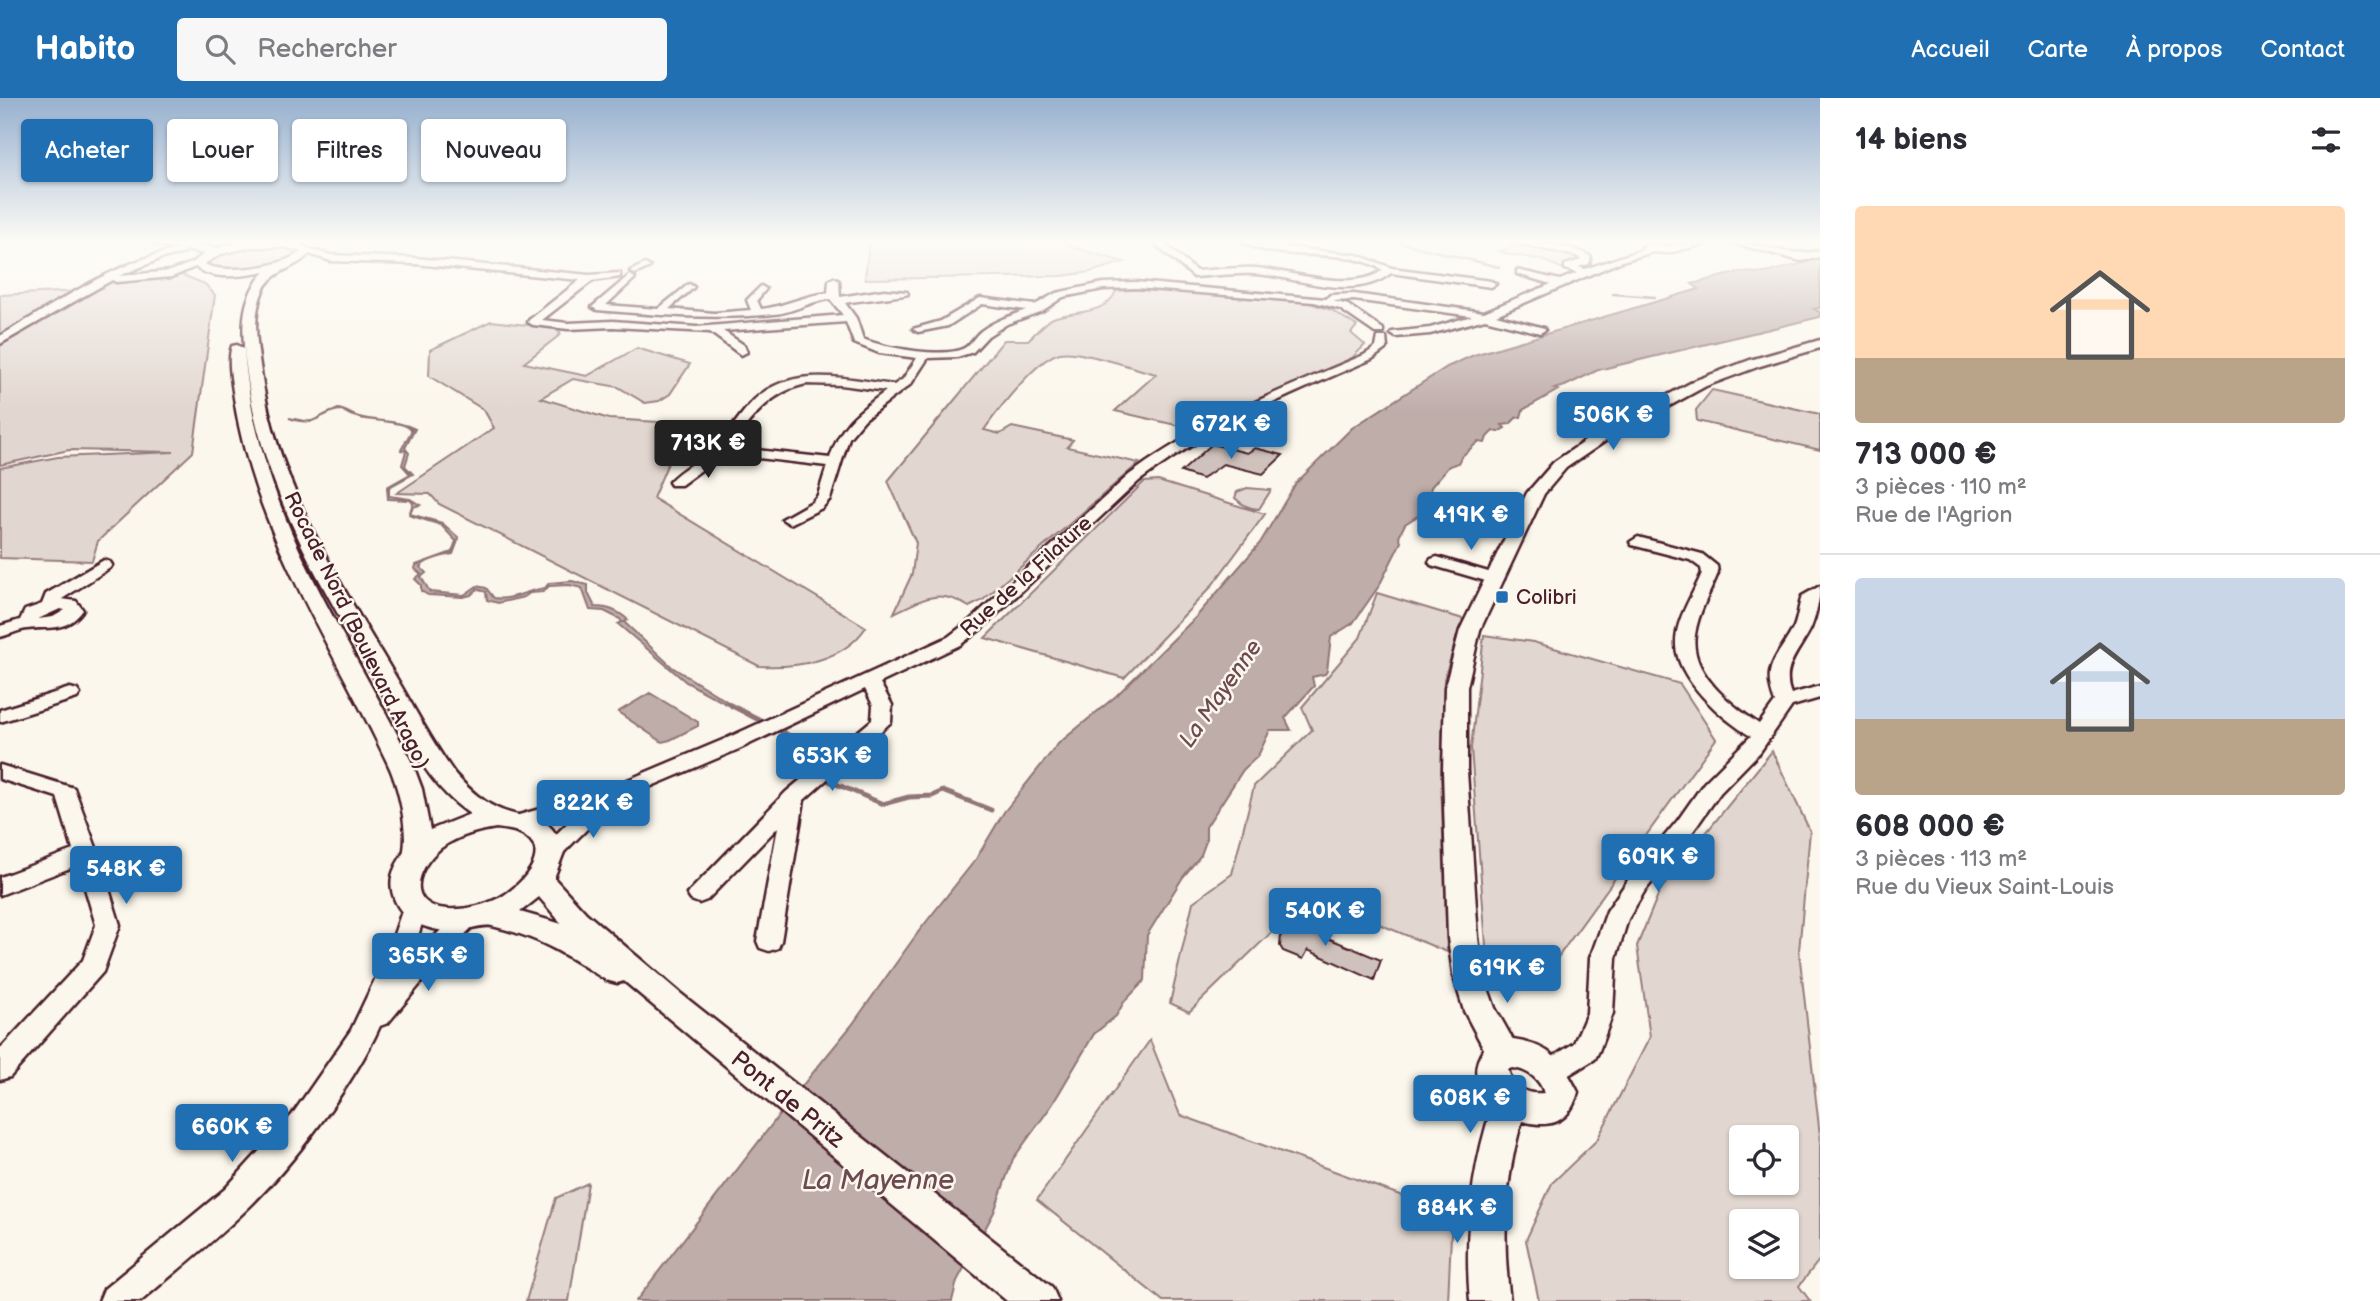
<!DOCTYPE html>
<html lang="fr">
<meta charset="utf-8">
<style>
:root{--surface:#fff;--page:#f7f7f7;--text:#2b2b33;--muted:#7c7c81;--line:#e1e1e2;--accent:#1f6fb2}
body{margin:0;font-family:"Balsamiq Sans",sans-serif;background:var(--page);color:var(--text);height:100vh;display:flex;flex-direction:column;font-size:26px;white-space:nowrap}
*{box-sizing:border-box;margin:0}
p{font-size:23px;color:var(--muted)}
.icon{flex:none;width:38px;height:38px;fill:none;stroke:currentColor;stroke-width:2;stroke-linecap:round;stroke-linejoin:round}
.map{position:relative;flex:1;overflow:hidden}
.sheet{display:flex;flex-direction:column;background:var(--surface);width:560px}
.sheet>*{flex:none}
.hud{position:absolute;left:21px;top:21px;width:665px;height:63px;display:flex;gap:14px}
.controls{position:absolute;left:1729px;top:1027px;display:grid;gap:14px}
.controls a{display:grid;place-items:center;width:70px;height:70px;border-radius:7px;background:var(--surface);box-shadow:0 2px 5px #0004;font-size:35px}
.price{position:absolute;translate:-50% -60px;padding:0 16px;border-radius:7px;background:var(--accent);color:#fff;font-size:23px;line-height:46px;filter:drop-shadow(0 2px 4px #0008)}
.price::after{content:'';position:absolute;left:50%;top:42px;width:21px;height:16px;margin-left:-10px;background:inherit;clip-path:polygon(0 0,100% 0,50% 100%)}
.price.active{background:#222;color:#fff}
ul{padding:0;list-style:none}
li{display:grid;align-content:center;gap:14px;height:371px;padding:0 35px}
li+li{border-top:2px solid var(--line)}
li span{display:grid;place-items:center;height:217px;border-radius:7px;color:#555}
li>.icon{margin-inline-start:auto}
span .icon{width:126px;height:126px;fill:#fffc;stroke-width:1}
li b{font-size:30px}
h2{display:flex;justify-content:space-between;align-items:center;height:84px;padding:0 35px;font-size:30px}
.pill{padding:0 24px;border-radius:7px;background:var(--surface);box-shadow:0 2px 5px #0004;font-size:24px;line-height:63px}
.pill.active{background:var(--accent);color:#fff}
header{display:flex;align-items:center;gap:42px;box-sizing:border-box;height:98px;padding:0 35px;background:var(--accent);color:#fff}
header strong{font-size:33px}
nav{display:flex;gap:38px;margin-inline-start:auto;font-size:24px}
.search{width:490px;height:63px;background:var(--page);display:flex;align-items:center;gap:18px;box-sizing:border-box;padding:0 24px;border-radius:7px;color:var(--muted);font-size:26px}
main{display:flex;flex:1;min-height:0}
.map>svg:first-child{display:block}
.built{fill:#eee7de}
.green{fill:#e2d7d0;stroke:#967b7e;stroke-width:2;fill-rule:evenodd}
.water{fill:#bfadaa;stroke:#907477;stroke-width:2}
.lines{fill:none;stroke-linecap:round;stroke-linejoin:round}
.stream-far2{stroke:#907477;stroke-width:2.5}
.stream-far1{stroke:#907477;stroke-width:3.5}
.stream{stroke:#907477;stroke-width:5}
.building{fill:#cfc2bc;stroke:#4a1f2b;stroke-width:2}
.minor-casing{stroke:#4a1f2b;stroke-width:5}
.major-casing{stroke:#4a1f2b;stroke-width:5}
.minor{fill:#fbf7ec;fill-rule:evenodd}
.major{fill:#fbf7ec;fill-rule:evenodd}
.poi-dot{fill:#1f6fb2;stroke:#fbf7ec;stroke-width:2.5}
.labels{text-anchor:middle;stroke-width:5;stroke-linejoin:round;paint-order:stroke}
.street-label{font-size:21px;fill:#4a1f2b;stroke:#fbf7ec}
.poi-label{font-size:21px;fill:#4a1f2b;stroke:#fbf7ec;text-anchor:start}
.water-label{font-size:23px;font-style:italic;fill:#6d4a51;stroke:#fbf7ec}
.near-street-label{font-size:24px;fill:#4a1f2b;stroke:#fbf7ec}
.near-water-label{font-size:28px;font-style:italic;fill:#6d4a51;stroke:#fbf7ec}
</style>
<header>
<strong>Habito</strong>
<div class="search"><svg class="icon" aria-label="search" viewBox="0 0 24 24"><circle cx="10" cy="10" r="6"/><path d="M15 15l6 6"/></svg>Rechercher</div>
<nav><a>Accueil</a><a>Carte</a><a>À propos</a><a>Contact</a></nav>
</header>
<main>
<div class="map">
<svg width="1820" height="1203" viewBox="0 0 1820 1203">
<rect width="100%" height="100%" fill="#fbf7ec"/>
<filter id="ink" filterUnits="userSpaceOnUse"><feTurbulence type="fractalNoise" baseFrequency=".0143" numOctaves="2"/><feDisplacementMap in="SourceGraphic" scale="14" xChannelSelector="R" yChannelSelector="G"/><feConvolveMatrix kernelMatrix="1 2 1 2 8 2 1 2 1" color-interpolation-filters="sRGB"/></filter>
<g filter="url(#ink)">
<!-- built -->
<path class="built" d="M50,144h181l-38,13z"/>
<!-- green -->
<path class="green" d="M869,144h198l5,5 52,15 -34,10 -29,4 -196,3z
M285,147l16,5 -1,4c-15,12 -85,25 -96,7l4,-4 35,-10z
M1525,147l52,10 4,6 -16,4 11,8c-12,-3 -21,-8 -32,-12 -15,-6 -31,-3 -45,-10z
M180,176l25,10 10,11 -22,157 -95,89 -6,20 -92,-3v-90l58,-11 116,-5 -105,-2 -69,15v-170l80,-4 10,-7z
M1159,190l132,9 40,13 26,16 -6,7 14,12 -13,13 -159,71 -78,-18 41,-37c-20,-5 -78,-25 -96,-21 -23,5 -62,57 -76,77l16,4 12,-7 61,13 -6,7 72,16 -156,137 -14,7c-30,-20 -45,-8 -75,6l18,-39 4,-31 -28,-62 116,-141h24c7,-6 17,-18 25,-22 21,-8 53,-2 63,-27z
M491,223l63,7 7,6 -37,29 63,13 50,-28 53,16 -20,30 -11,7 -14,2 -27,-16 -45,-8 -32,19 68,21 50,3 14,29 -20,47 213,129c-22,34 -68,41 -107,39l-320,-162 -9,-10 -33,-1 97,-65 -10,-18 -55,-34 1,-26z
M1712,292l108,24v36l-123,-29 -1,-11z
M1158,383l107,33 -55,74 -86,90 -139,-40 159,-156z
M1247,390l24,2 -12,19c-10,0 -17,-4 -24,-11l2,-6z
M1377,495l86,26 -19,60 -3,99 6,174 -112,-46 -32,-4 -114,110 -19,-9 23,-101 39,-28 22,-88 58,-56 -10,-23 58,-69z
M1484,537l49,7 147,42 36,55 -166,229 -51,9 -12,-19 -16,-210z
M1772,653l38,80 -11,120 21,185v123l-21,27 11,15h-271l-13,-61 26,-57 45,-43 53,-103 -13,-91 23,-56zM1741,1040h46v45h-46zM1741,1124h46v45h-46z
M1150,942l30,75 272,99 -4,87h-285l-126,-101z
M588,1085l-19,118h-43l30,-103z"/>
<!-- water -->
<path class="water" d="M1820,161v49l-6,1 6,3v5l-222,53 -33,16 -11,3 4,1 -35,20 -2,7h-4l-7,7 -8,1 3,3 -7,4 -5,-1 -6,6 -2,6 -7,-1 -17,15 -3,6 -9,3 -18,21 -3,16 -9,12 -14,9 -6,12 2,6 -22,44 -26,37 -22,14 -4,34 -2,3 -13,3 2,9 -29,32 6,12h-21l-12,26 -15,14 -37,57v14l-5,14 -18,22 -36,58 -2,45 -21,22 -8,14 -22,18 -42,71 -39,54 -19,53 -37,69 -5,20h-316l157,-204 59,-72 67,-94 57,-72 28,-47 54,-68 58,-48 80,-79 64,-74 36,-60 56,-55 95,-61 27,-12 225,-66 -7,-5 47,-12 26,1z
M338,311c9,1 13,6 21,8 19,5 38,3 56,12l-10,19 4,5 -4,13 8,8 -24,13v9l21,3 10,6 -7,2 -3,7 32,9 17,15 -6,16c-11,2 -26,5 -33,13l6,6 -5,4 9,15 34,3 13,-9 9,2 8,10c18,3 33,-8 51,-10l4,-5 23,-2 16,4v8l7,14c12,0 24,4 33,13l-4,2 48,45 59,37 -2,1 36,20 -79,-43 -68,-58 4,-2 -2,-3 -16,-8 -14,-1 -8,-22 -13,-3 -20,1 -6,6 -13,1 -6,4 -26,6 -11,-3 -1,-8 -9,-3 -6,6 -8,2 -35,-2 -7,-4v-6l-6,-6 6,-5 -6,-5 1,-4 36,-13 4,-11 -15,-16 -32,-10 4,-12 -3,-3 -22,-1 -1,-12 23,-13 -8,-9 4,-14 -5,-1 11,-20c-19,-15 -50,-4 -70,-20 -25,1 -22,19 -53,8l21,4z
M650,595l48,29v4l-28,14 -8,2 -44,-30z"/>
<g class="lines">
<!-- stream-far2 -->
<path class="stream-far2" d="M1398,144l101,25
M1613,196l42,3"/>
<!-- stream-far1 -->
<path class="stream-far1" d="M727,605l9,4"/>
<!-- stream -->
<path class="stream" d="M732,608l35,17
M779,632l9,5
M829,683l54,23 26,-7 23,-1 11,-5 48,19"/>
</g>
<!-- building -->
<path class="building" d="M1212,346l35,9 8,-5 28,7 -20,19 -40,-10 -21,15 -21,-7z
M1295,819l23,5 -5,10 68,28 -7,20 -66,-30 -5,9 -20,-8 -3,-5 1,-11 9,-15z"/>
<g class="lines">
<defs>
<path id="minor" d="M148,144c12,0 73,4 79,8l-21,4 -21,-4 -1,3 -22,5 -43,18 51,-5 27,-10 5,3 -30,13 -56,5 -4,-2 -112,64v-8c57,-33 112,-73 178,-87z
M1157,144h10l-2,2 31,27c20,-1 41,-4 60,-3 36,3 96,25 127,2 -41,-25 -98,-6 -141,-28l115,13 35,13 99,13 5,3 -5,3 -100,-14c-38,30 -94,3 -137,1 -20,-1 -40,2 -60,3l-37,-31z
M1512,144c20,0 63,3 79,15l-2,7 -11,3 7,2 59,-20 -2,-2 12,-4 10,3 48,-4 -44,11 -15,-1 -31,9 -126,54 48,13 1,2 -5,3 -55,-14 -55,15 -34,3 -5,-3 1,-2 38,-4 42,-12 -118,-16 -21,1 15,4 35,24v4h-8l-35,-24 -26,-7 -178,-14 -33,1 -40,8 -21,14 -35,13 -19,12 -15,16 -16,5 -29,1 -17,26 -46,35 -16,19 -19,61 -8,9 -32,16 -8,-5 30,-17 6,-7 9,-29 -104,-12 -42,31h-10l-2,-3c13,-15 33,-22 47,-36 14,-14 24,-32 38,-46 38,-36 93,-21 140,-15l9,-6 14,-21 -38,-5 -25,-10 -8,-21 -123,9 21,14 3,7 -6,3 -31,-23 -97,-5 -45,2 -35,-4 -5,-3 1,-2 51,-40 -165,-16 -84,-3 -28,-9 4,-3 24,6 84,3 174,17 31,-2v4l-28,4 -50,39 26,3 45,-2 83,6 147,-12 -13,-16c-21,2 -37,14 -56,15 -62,6 -116,1 -177,-4l-5,-3 38,-32 5,3 -2,2 -27,25 52,4 31,-25 5,3 -2,2 -23,20 45,4 37,-3 -4,-10 14,-14 5,3 -9,11 4,9c23,-2 43,-14 67,-16l1,-12 5,-3 5,3 1,16 44,-7 23,2 1,2c-4,2 -53,7 -63,9l11,15 7,21c19,8 84,21 103,8 5,-4 9,-11 15,-16 13,-10 29,-15 45,-21l-44,-6 -34,22 -30,6 -5,-3 28,-8 39,-23 55,7 21,-12 47,-10 33,-1 190,17 4,-4 24,-1 130,18 67,-28 -34,-10v-4l43,10 17,-7 -12,-4v-4l16,-5 -4,-4zM806,286l35,1 45,6c-29,22 -45,32 -56,67l-101,-11c22,-28 40,-55 77,-63z
M1729,144c31,0 60,16 91,9v6l-19,4z
M645,166l5,3 -15,7 -5,-3z
M1378,239h8l1,11 -15,11c-81,35 -162,68 -233,122l-158,148 -21,16 -80,38 12,22 -1,17 -87,78 -23,141 -3,7 -9,3 -9,-3 -3,-7 21,-114 -71,73 -8,3 -8,-3 -4,-6 99,-102 86,-72 1,-15 -8,-16 -126,60 -125,53 -56,56 -8,2 -8,-2 -3,-6 38,-39 -57,17 -8,-3 -3,-5 3,-5 87,-25 126,-53 223,-102 21,-16 160,-146c72,-53 153,-86 235,-120l12,-8z
M1638,439l64,17 15,12 1,7c-8,20 -20,40 -23,62 -6,38 36,70 64,89l16,-22c-14,-36 2,-43 18,-73 5,-10 5,-22 9,-33l18,-10c0,12 -4,30 -9,42 -11,23 -31,39 -20,66l29,-8v12l-28,8 -32,46 -40,41 -26,37 -50,62 -16,27 -12,39 -3,55 -14,38 -4,8 -43,26 -10,-3 -4,-9 4,-9 32,-21 13,-30 3,-55 17,-47 21,-31 50,-60 26,-37 47,-47c-28,-16 -74,-57 -75,-91 -1,-25 17,-50 26,-72l-1,-5 -11,-8 -58,-15 -2,-3z
M1437,459l65,19 2,3 -8,5 -65,-19 -2,-3 2,-3z
M104,462l6,2 2,3 -2,3 -48,31 14,2 7,9c-17,23 -33,16 -56,19 -9,1 -18,6 -27,8v-11l20,-6 5,-10 17,-6 4,-10zM60,511l5,1 -12,7 -15,2z
M70,590l7,2 3,4 -3,4 -77,24v-12z
M0,667l74,23 24,65 22,72 -17,47 -93,105 -10,3v-31l83,-89 13,-35 -18,-60 -78,30v-18l73,-27 -16,-53 -57,-18z
M415,801l9,3 3,6 -17,53 48,-48 9,-2 9,2 3,7 -38,39 -53,64 -8,3c-26,58 -88,140 -134,184 -33,32 -70,61 -105,91h-42l5,-12 121,-100 67,-74 59,-85 37,-78 15,-44 3,-6z"/>
<path id="major" d="M243,144h53l16,8c-13,20 -41,18 -50,43 -10,25 -5,53 -1,79 16,114 78,209 136,307 19,32 36,65 58,95 12,14 31,31 49,37 33,12 46,1 60,41l-10,26 32,35 94,80 372,294 6,14h-51l-383,-320 -7,2 -11,-3c-40,-25 -66,-43 -114,-54 -11,-2 -24,4 -36,5 -16,1 -38,-4 -50,-15 -13,-12 -19,-32 -11,-48 2,-6 8,-12 9,-18 4,-24 -6,-66 -17,-88 -56,-119 -133,-230 -153,-364 -2,-15 -7,-38 -2,-52l5,-1 7,4c13,165 98,274 169,416l9,24 8,41 40,-16c-47,-31 -68,-88 -96,-137 -58,-101 -114,-193 -128,-311 -4,-32 -7,-69 19,-94 -23,4 -55,10 -73,-8 13,-14 32,-19 51,-22zM250,149h34l17,4c-15,16 -78,24 -97,13l17,-10zM496,730c8,1 19,2 26,6 33,17 -2,53 -23,64 -16,8 -35,12 -52,11 -43,-4 -30,-42 -6,-61 17,-12 35,-17 55,-20zM539,799l23,27 -42,-12z
M1820,242v8l-60,18 -54,20 -99,54 -41,28 -22,26 -64,136 -13,57v84l11,167 5,36 12,34 18,32c37,5 49,20 65,52 -8,30 -27,37 -56,29 -18,59 -20,120 -12,180h-40c-6,-67 1,-130 22,-194 -14,-19 -23,-37 -8,-58l-20,-38 -11,-37 -5,-36 -5,-167 2,-84 15,-57 67,-137 27,-31 41,-28 101,-54 54,-20zM1513,970c15,2 27,11 31,25 -18,2 -32,-6 -36,-24z"/>
</defs>
<!-- minor casing -->
<use href="#minor" class="minor-casing"/>
<!-- major casing -->
<use href="#major" class="major-casing"/>
<!-- minor -->
<use href="#minor" class="minor"/>
<!-- major -->
<use href="#major" class="major"/>
</g>
</g>
<!-- sky -->
<linearGradient id="sky" x2="0" y2="1"><stop stop-color="#97b1cf"/><stop offset="0.46" stop-color="#fdfbf6"/><stop offset="1" stop-color="#fdfbf6" stop-opacity="0"/></linearGradient>
<rect width="1820" height="313" fill="url(#sky)"/>
<!-- markers -->
<rect class="poi-dot" x="1495" y="492" width="14" height="14" rx="3.5"/>
<g class="labels">
<!-- street labels -->
<g class="street-label">
<text transform="translate(1026 478) rotate(-42)" y="7">Rue de la Filature</text>
<text transform="translate(357 532) rotate(64)" y="7">Rocade Nord (Boulevard Arago)</text>
</g>
<!-- poi labels -->
<g class="poi-label">
<text x="1516" y="506">Colibri</text>
</g>
<!-- water labels -->
<g class="water-label">
<text transform="translate(1220 595) rotate(-55)" y="8">La Mayenne</text>
</g>
<!-- near-street labels -->
<g class="near-street-label">
<text transform="translate(788 1001) rotate(39)" y="8">Pont de Pritz</text>
</g>
<!-- near-water labels -->
<g class="near-water-label">
<text x="878" y="1091">La Mayenne</text>
</g>
</g>
</svg>
<div class="controls">
<a><svg class="icon" aria-label="locate" viewBox="0 0 24 24"><circle cx="12" cy="12" r="6"/><path d="M12 2v4M12 18v4M2 12h4M18 12h4"/></svg></a>
<a><svg class="icon" aria-label="layers" viewBox="0 0 24 24"><path d="M12 4l9 5-9 5-9-5zM3 14l9 5 9-5"/></svg></a>
</div>
<b class="price" style="left:1613px;top:354px">506K €</b>
<b class="price" style="left:1231px;top:363px">672K €</b>
<b class="price active" style="left:708px;top:382px">713K €</b>
<b class="price" style="left:1471px;top:454px">419K €</b>
<b class="price" style="left:832px;top:695px">653K €</b>
<b class="price" style="left:593px;top:742px">822K €</b>
<b class="price" style="left:1658px;top:796px">609K €</b>
<b class="price" style="left:126px;top:808px">548K €</b>
<b class="price" style="left:1325px;top:850px">540K €</b>
<b class="price" style="left:428px;top:895px">365K €</b>
<b class="price" style="left:1507px;top:907px">619K €</b>
<b class="price" style="left:1470px;top:1037px">608K €</b>
<b class="price" style="left:232px;top:1066px">660K €</b>
<b class="price" style="left:1457px;top:1147px">884K €</b>
<div class="hud">
<a class="pill active">Acheter</a>
<a class="pill">Louer</a>
<a class="pill">Filtres</a>
<a class="pill">Nouveau</a>
</div>
</div>
<section class="sheet">
<h2>14 biens<svg class="icon" aria-label="filters" viewBox="0 0 24 24"><path d="M4 7h16M4 17h16"/><circle cx="9" cy="7" r="2"/><circle cx="15" cy="17" r="2"/></svg></h2>
<ul>
<li><span style="background:linear-gradient(#ffd9b3 70%,#b9a48a 0)"><svg class="icon" aria-label="home" viewBox="0 0 24 24"><path d="M3 11l9-7 9 7M6 9v11h12V9"/></svg></span><div><b>713 000 €</b><p>3 pièces · 110 m²</p><p>Rue de l'Agrion</p></div></li>
<li><span style="background:linear-gradient(#c9d6e8 65%,#b9a48a 0)"><svg class="icon" aria-label="home" viewBox="0 0 24 24"><path d="M3 11l9-7 9 7M6 9v11h12V9"/></svg></span><div><b>608 000 €</b><p>3 pièces · 113 m²</p><p>Rue du Vieux Saint-Louis</p></div></li>
</ul>
</section>
</main>
